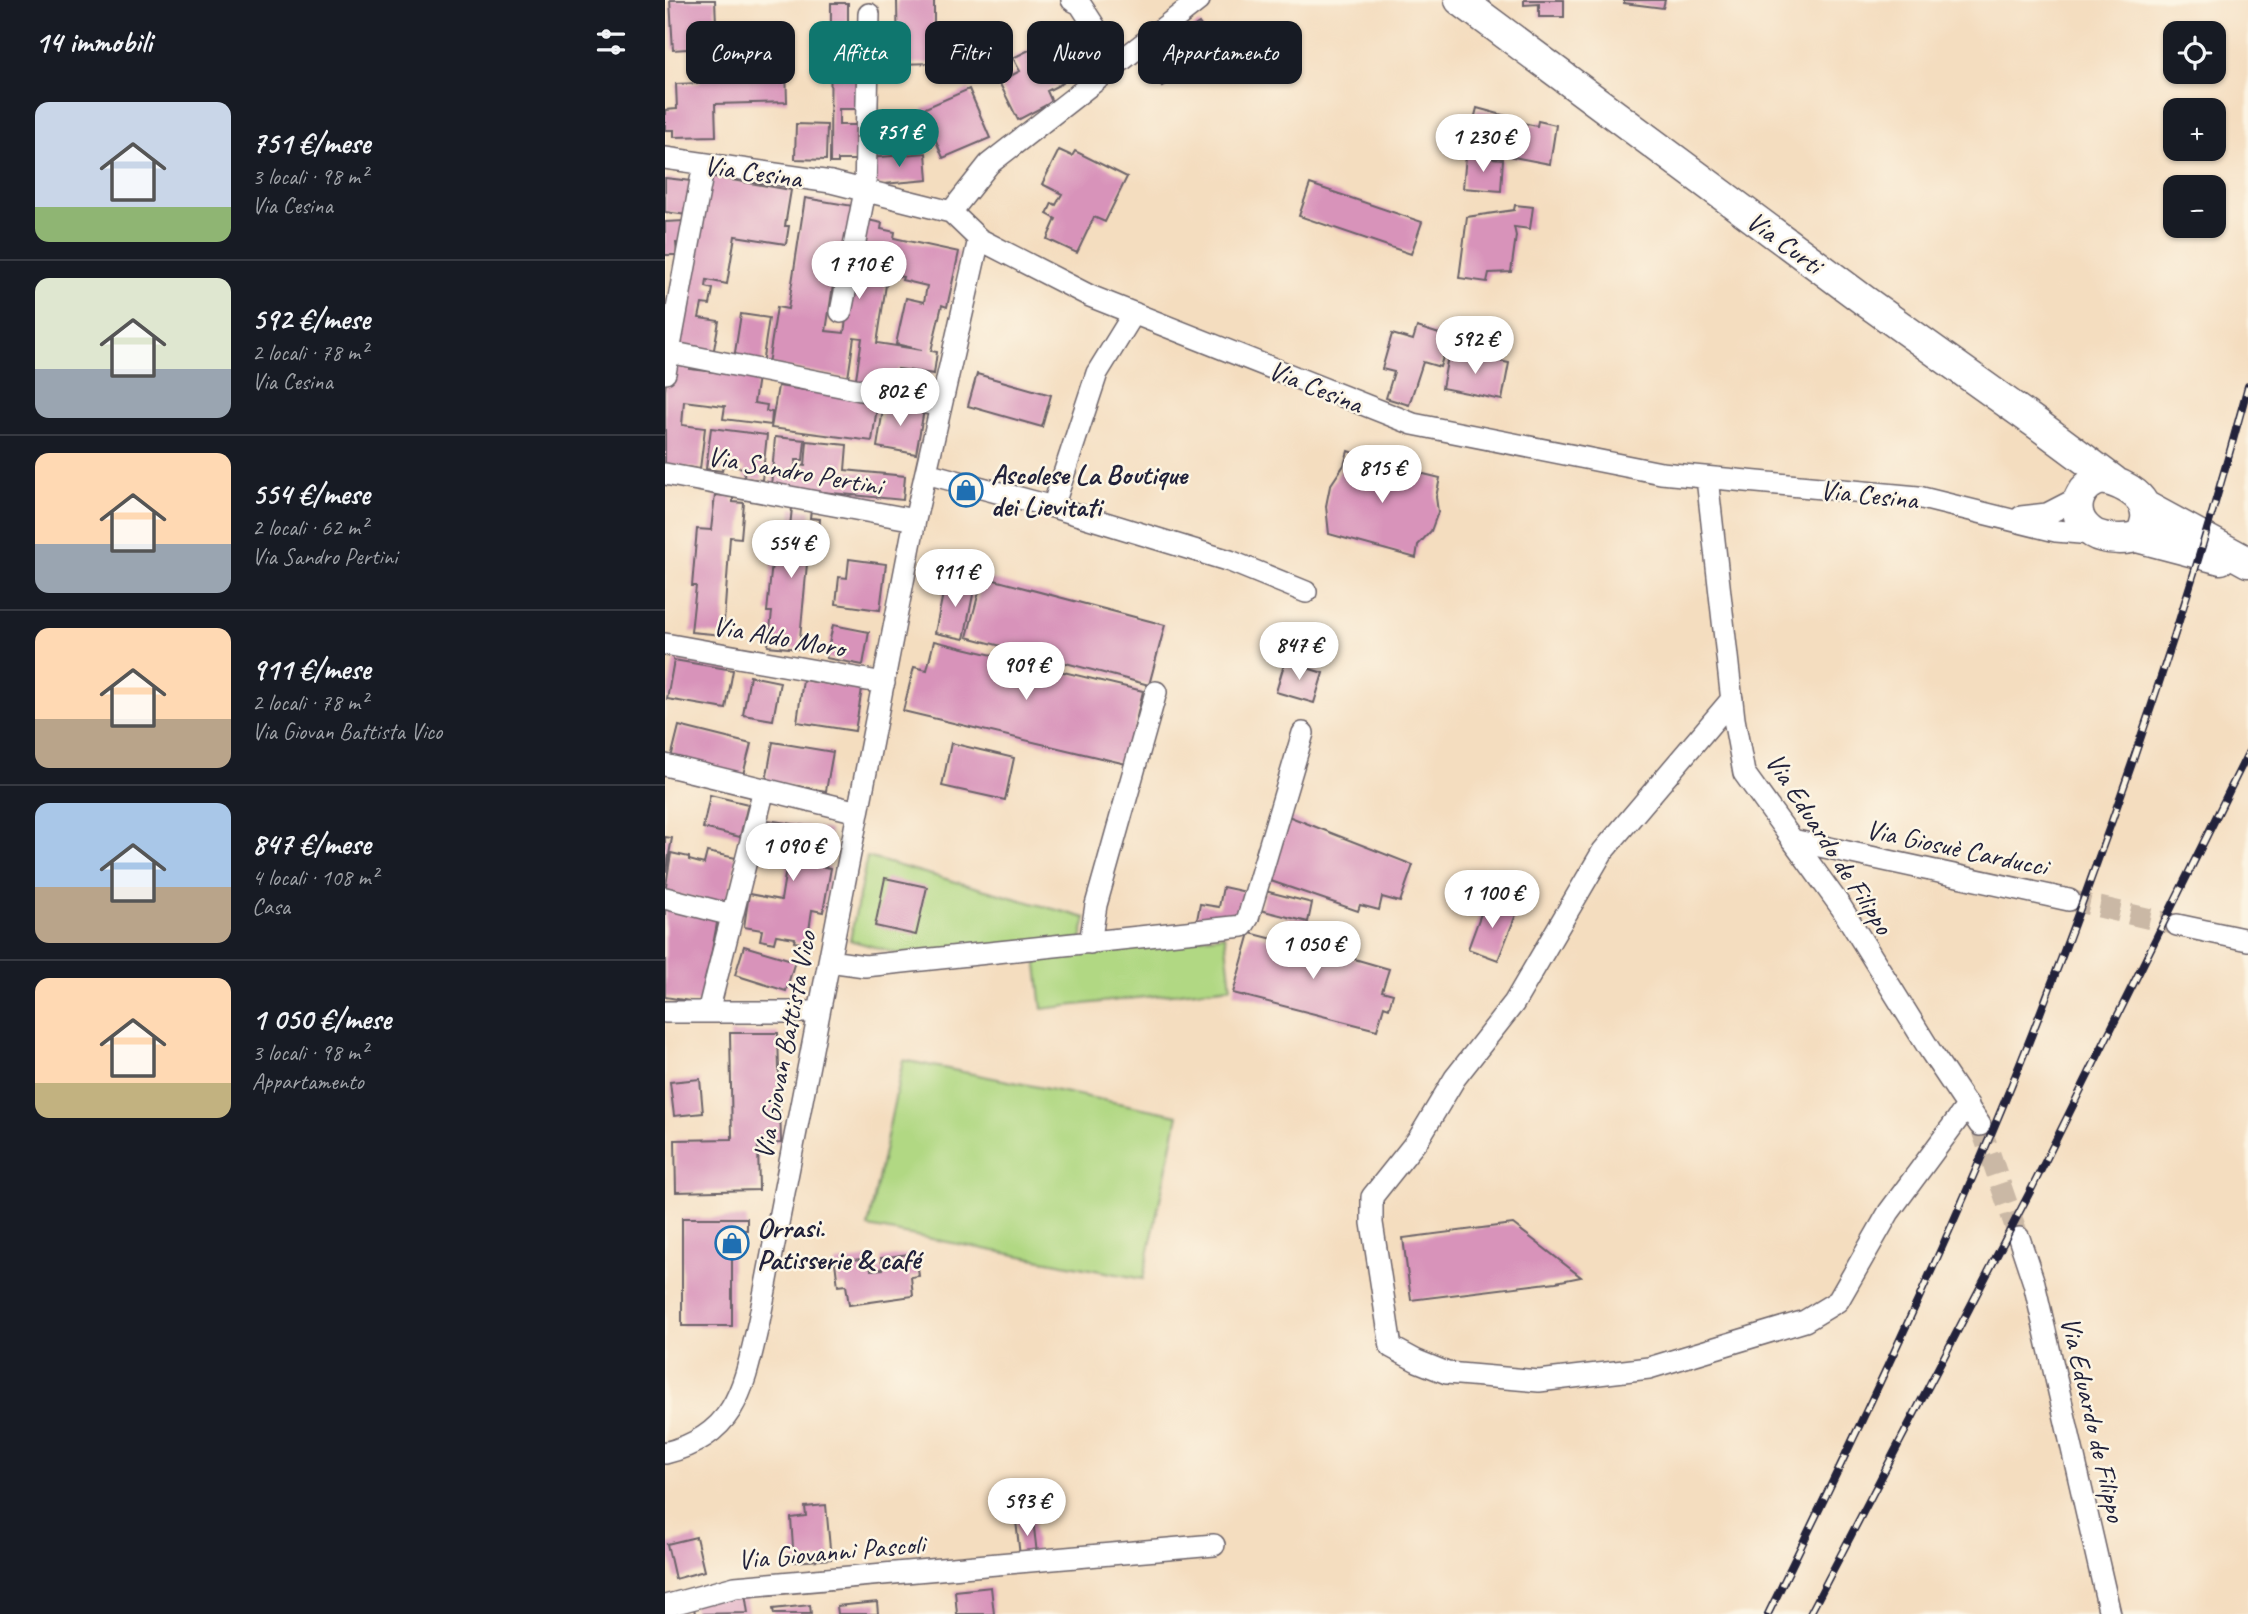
<!DOCTYPE html>
<html lang="it">
<meta charset="utf-8">
<style>
:root{--surface:#171b24;--page:#20242c;--text:#f1f3f6;--muted:#9ea1a6;--line:#363941;--accent:#0f766e}
body{margin:0;font-family:Caveat,sans-serif;background:var(--page);color:var(--text);height:100vh;display:flex;flex-direction:column;font-size:26px;white-space:nowrap}
*{box-sizing:border-box;margin:0}
p{font-size:23px;color:var(--muted)}
.icon{flex:none;width:38px;height:38px;fill:none;stroke:currentColor;stroke-width:2;stroke-linecap:round;stroke-linejoin:round}
.map{position:relative;flex:1;overflow:hidden}
.drawer{display:flex;flex-direction:column;background:var(--surface);width:665px}
.drawer>*{flex:none}
.guide{position:absolute;left:21px;top:21px;width:665px;height:63px;display:flex;gap:14px}
.tools{position:absolute;left:1498px;top:21px;display:grid;gap:14px}
.tools a{display:grid;place-items:center;width:63px;height:63px;border-radius:14px;background:var(--surface);box-shadow:0 2px 5px #0004;font-size:35px}
.price{position:absolute;translate:-50% -60px;padding:0 16px;border-radius:24px;background:#fff;color:#222;font-size:23px;line-height:46px;filter:drop-shadow(0 2px 4px #0008)}
.price::after{content:'';position:absolute;left:50%;top:42px;width:21px;height:16px;margin-left:-10px;background:inherit;clip-path:polygon(0 0,100% 0,50% 100%)}
.price.selected{background:var(--accent);color:#fff}
ul{padding:0;list-style:none}
li{display:flex;align-items:center;gap:21px;height:175px;padding:0 35px}
li+li{border-top:2px solid var(--line)}
li span{display:grid;place-items:center;flex:none;width:196px;height:140px;border-radius:14px;color:#555}
li>.icon{margin-inline-start:auto}
span .icon{width:84px;height:84px;fill:#fffc;stroke-width:1}
li b{font-size:30px}
h2{display:flex;justify-content:space-between;align-items:center;height:84px;padding:0 35px;font-size:30px}
.tag{padding:0 24px;border-radius:14px;background:var(--surface);box-shadow:0 2px 5px #0004;font-size:24px;line-height:63px}
.tag.selected{background:var(--accent);color:#fff}
main{display:flex;flex:1;min-height:0}
.map>svg:first-child{display:block}
.green{fill:#b1d883;stroke:#6a7d5f;stroke-width:2}
.building{fill:#d893ba}
.lines{fill:none;stroke-linecap:round;stroke-linejoin:round}
.street-tunnel{stroke:#cab8a5;stroke-width:21;stroke-dasharray:21 10;stroke-linecap:butt}
.street-casing{stroke:#6c6369;stroke-width:24}
.secondary-casing{stroke:#6c6369;stroke-width:33}
.street{stroke:#fff;stroke-width:21}
.secondary{stroke:#fff;stroke-width:30}
.rail-casing{stroke:#22223b;stroke-width:8}
.rail{stroke:#fcf5e5;stroke-width:5;stroke-dasharray:16;stroke-linecap:butt}
.labels{text-anchor:middle;stroke-width:5;stroke-linejoin:round;paint-order:stroke}
.street-label{font-size:28px;fill:#22223b;stroke:#fcf5e5}
.poi-label{font-size:28px;font-weight:bold;fill:#22223b;stroke:#fcf5e5;text-anchor:start}
</style>
<main>
<section class="drawer">
<h2>14 immobili<svg class="icon" aria-label="filters" viewBox="0 0 24 24"><path d="M4 7h16M4 17h16"/><circle cx="9" cy="7" r="2"/><circle cx="15" cy="17" r="2"/></svg></h2>
<ul>
<li><span style="background:linear-gradient(#c9d6e8 75%,#8fb573 0)"><svg class="icon" aria-label="home" viewBox="0 0 24 24"><path d="M3 11l9-7 9 7M6 9v11h12V9"/></svg></span><div><b>751 €/mese</b><p>3 locali · 98 m²</p><p>Via Cesina</p></div></li>
<li><span style="background:linear-gradient(#dfe7d0 65%,#9aa5b1 0)"><svg class="icon" aria-label="home" viewBox="0 0 24 24"><path d="M3 11l9-7 9 7M6 9v11h12V9"/></svg></span><div><b>592 €/mese</b><p>2 locali · 78 m²</p><p>Via Cesina</p></div></li>
<li><span style="background:linear-gradient(#ffd9b3 65%,#9aa5b1 0)"><svg class="icon" aria-label="home" viewBox="0 0 24 24"><path d="M3 11l9-7 9 7M6 9v11h12V9"/></svg></span><div><b>554 €/mese</b><p>2 locali · 62 m²</p><p>Via Sandro Pertini</p></div></li>
<li><span style="background:linear-gradient(#ffd9b3 65%,#b9a48a 0)"><svg class="icon" aria-label="home" viewBox="0 0 24 24"><path d="M3 11l9-7 9 7M6 9v11h12V9"/></svg></span><div><b>911 €/mese</b><p>2 locali · 78 m²</p><p>Via Giovan Battista Vico</p></div></li>
<li><span style="background:linear-gradient(#a9c7e8 60%,#b9a48a 0)"><svg class="icon" aria-label="home" viewBox="0 0 24 24"><path d="M3 11l9-7 9 7M6 9v11h12V9"/></svg></span><div><b>847 €/mese</b><p>4 locali · 108 m²</p><p>Casa</p></div></li>
<li><span style="background:linear-gradient(#ffd9b3 75%,#c2b280 0)"><svg class="icon" aria-label="home" viewBox="0 0 24 24"><path d="M3 11l9-7 9 7M6 9v11h12V9"/></svg></span><div><b>1 050 €/mese</b><p>3 locali · 98 m²</p><p>Appartamento</p></div></li>
</ul>
</section>
<div class="map">
<svg width="1583" height="1614" viewBox="0 0 1583 1614">
<rect width="100%" height="100%" fill="#fcf5e5"/>
<filter id="ink" filterUnits="userSpaceOnUse"><feTurbulence type="fractalNoise" baseFrequency=".0143" numOctaves="2"/><feDisplacementMap in="SourceGraphic" scale="14" xChannelSelector="R" yChannelSelector="G"/><feConvolveMatrix kernelMatrix="1 2 1 2 8 2 1 2 1" color-interpolation-filters="sRGB"/></filter>
<filter id="wash" filterUnits="userSpaceOnUse"><feTurbulence type="fractalNoise" baseFrequency=".00686" numOctaves="4" result="noise"/><feDisplacementMap in="SourceGraphic" scale="28" xChannelSelector="R" yChannelSelector="G"/><feGaussianBlur stdDeviation="1.57" result="paint"/><feColorMatrix in="noise" values="0 0 0 0 0 0 0 0 0 0 0 0 0 0 0 0 0 1.4 0 .05"/><feComposite in="paint" operator="in"/></filter>
<g filter="url(#wash)">
<rect width="100%" height="100%" fill="#f4ddbf"/>
<!-- green -->
<path class="green" d="M202,857l219,61 -5,21 -182,15 -49,-14z
M560,935l6,52 -189,22 -6,-53z
M238,1060l275,55 -35,164 -275,-52z"/>
<g id="blocks">
<!-- building -->
<path class="building" d="M5,0h45l2,47 -44,3z
M232,0h37v63l-36,1z
M859,0h40v17h-25v-13l-15,1z
M959,0h41l-2,8 -39,-5z
M166,3h17v27h10v79h-19v16h24l-1,35h-24v3h-8z
M534,23l18,26 -55,38 -18,-27z
M378,43l20,40 -16,8 5,11 -34,18 -19,-38 21,-11 -7,-13z
M50,49l1,21 70,-1 1,33 -72,2 1,32 -42,1v-7h-9v-20l12,-1 -1,-25 24,-1 -1,-33z
M304,89l21,49 -47,20 -20,-49z
M812,108l29,8 -10,35 -28,-8z
M848,121l24,5 1,-5 18,4 -6,39 -42,-8z
M131,124l31,1 -1,35 -31,-1z
M394,150l13,6 3,-5 52,26 -22,45 -11,-5 -17,36 -30,-14 9,-20 -9,-5 5,-11 4,2 6,-11 -20,-10z
M261,153l2,27 -56,5 -3,-27z
M801,156l37,3 -2,32 -38,-3z
M43,176l83,14 -6,36h4l-3,18 -51,-8 -8,48 -20,-4 -1,7 7,2 -3,16 -8,-1 -3,14 20,3 -6,34 -34,-6z
M0,178l26,3 -4,34 -22,-3z
M645,184l112,38 -11,32 -112,-38z
M140,198l48,8 -10,67 -8,-1 -9,59 18,2 8,-53 34,5 -9,58 45,7 -26,-6 10,-46 18,4 3,-16 -25,-6 1,-3 -50,-11 10,-47 19,4 -1,6 14,3 -1,6 65,14 -12,55 -5,-2 -11,46 6,1 -3,22 -36,-5 -3,22 -40,-6 7,-47 -8,-1 -6,41 -80,-14 9,-57 11,2z
M850,205l18,2 -3,22 -16,-2 2,9 -5,36 -22,1 -2,9 -28,-4 8,-61 47,-7z
M20,221l1,22h-10l1,12h-12v-33z
M76,314l28,4 -7,46 -28,-5z
M752,327l32,10 -9,30 -17,-5 -14,43 -23,-7 8,-26 -12,-3 10,-35 21,6z
M784,351l60,12 -7,37 -60,-12z
M3,363l22,2 -1,4 69,8 -4,26 13,2 -1,6 6,1 -1,13 -48,-6 2,-13 -41,-5 -2,24 23,3 -5,41 -35,-5v-74z
M312,374l74,21 -9,32 -74,-21z
M113,386l100,15 -6,40 -101,-13z
M219,403l40,7 -8,44 -39,-7z
M46,428l56,7 -5,45 -18,-2 1,-10 -22,-3 -1,6 -16,-2z
M110,437l30,3 -2,20h-7l-1,5 10,1 2,-25 40,4 -2,25 60,6 -2,24 -132,-13z
M683,451l39,14 53,13 -4,19 2,15 -7,19 -13,14 -2,13 -87,-24 -3,-28 4,-20 14,-21z
M50,495l18,1v6l11,1 -3,35 -11,-1 -7,98 -32,-3 5,-46h-4l5,-57 14,1z
M127,508l19,2 -1,8 10,1 -3,35 -9,-1 -9,96 -31,-3 4,-34h-5l7,-69 14,2z
M184,559l37,5 -6,46 -44,-6 3,-27 8,1z
M318,577l182,48 -16,60 -182,-48z
M281,579l29,6 -11,54 -29,-6z
M168,625l36,7 -6,33 -37,-7z
M269,641l209,50 -17,73 -223,-53 11,-44 13,3z
M9,660l59,10 -7,39 -59,-10z
M620,661l38,12 -9,30 -38,-11z
M85,676l30,6 -7,38 -30,-5z
M138,680l59,9 -7,42 -58,-9z
M14,726l72,18 -10,38 -72,-16z
M108,742l60,10 -7,39 -60,-10z
M286,743l63,15 -9,42 -63,-14z
M45,795l38,9 -8,33 -37,-9z
M623,816l125,49 -13,37 -18,-5 -3,13 -19,-5 -2,6 -90,-31z
M103,820l62,10 -6,37 7,1 -8,44 -11,-2 -5,34 -13,-2 1,-4 -19,-3 -2,8 -14,-3 2,-10 -18,-3 5,-33 32,6 7,-43 -25,-5z
M0,837l7,1 -6,33h-1z
M42,852l29,6 -10,47 -61,-13 6,-39 18,4v3l15,4z
M220,878l42,9 -11,48 -41,-9z
M558,887l23,5 -10,30 -39,-2 3,-16 19,3z
M600,891l47,12 -4,19 -48,-12z
M821,900l31,12 -19,48 -30,-11z
M0,908l53,10 -16,85 -37,-6z
M585,933l31,8 1,-3 107,31 -7,22 11,3 -4,14 -5,-2 -7,24 -144,-37z
M79,946l51,15 -9,30 -51,-16z
M65,1033h48l3,110 -23,1 1,46 -83,2 -1,-52 57,-1z
M35,1079l3,34 -29,3 -4,-34z
M17,1218h65v12h-15v96h-50z
M848,1224l68,53 -25,5 -145,18 -8,-62z
M251,1253l3,23 -8,1 2,19 -64,9 -3,-20 -8,1 -3,-24 34,-4 2,12 12,-1 -2,-11z
M161,1505l5,54 -37,3 -3,-44 15,-2 -1,-9z
M368,1519l4,35 -17,2 -4,-35z
M31,1537l8,34 -29,8 -8,-35z
M326,1587l3,27h-37l-2,-23z
M80,1593l3,20 -53,1 -2,-13z
M212,1602l1,12h-40l-1,-8z
M145,1605l1,9h-37l-1,-5z"/>
</g>
</g>
<g filter="url(#ink)">
<use href="#blocks" fill-opacity="0" stroke="#6c6369" stroke-width="2"/>
<g class="lines">
<!-- street-tunnel -->
<path class="street-tunnel" d="M1404,900l108,25
M1315,1125l39,113"/>
<defs>
<path id="street" d="M407,0l8,4 38,59
M0,158l166,24 120,30 28,27 111,57 323,128 248,49 257,24 138,34 36,3
M286,212l38,-48 210,-164
M176,312l24,-121 4,-177
M4,352l272,54
M0,373l39,-209
M261,473l127,34 177,54 76,31
M0,474l250,46
M1042,478l27,241 10,54 97,134 90,145 49,73
M388,507l44,-134 37,-60
M1356,517l26,-3 31,-16
M0,644l219,39
M1067,699l-129,152 -89,152 -59,75 -36,60 -47,59v26l19,124 26,14 30,12 92,8 110,-13 156,-47 33,-20 51,-89 79,-107
M0,765l193,47
M1127,840l277,60
M0,898l67,17
M1512,925l71,15
M425,943l6,-38 60,-213
M164,961l36,5 378,-40 5,-8 55,-185
M0,1012h154
M43,1012l56,-223
M1354,1238l15,45 76,331
M0,1453c73,-18 79,-68 94,-132l156,-801 64,-281
M0,1606l70,-19 479,-42"/>
<path id="secondary" d="M795,0l405,301 175,125 74,55
M1438,479c21,5 50,19 42,45 -2,8 -6,12 -14,14 -11,2 -32,1 -41,-7 -22,-17 -13,-47 13,-52z
M1480,506l103,56
M1472,537l84,22"/>
</defs>
<!-- street casing -->
<use href="#street" class="street-casing"/>
<!-- secondary casing -->
<use href="#secondary" class="secondary-casing"/>
<!-- street -->
<use href="#street" class="street"/>
<!-- secondary -->
<use href="#secondary" class="secondary"/>
<defs>
<path id="rail" d="M1103,1614c90,-183 178,-366 254,-555 88,-220 164,-444 226,-673
M1145,1614l223,-428 215,-433"/>
</defs>
<!-- rail casing -->
<use href="#rail" class="rail-casing"/>
<!-- rail -->
<use href="#rail" class="rail"/>
</g>
</g>
<!-- icons -->
<defs>
<symbol id="shop-ring" viewBox="-11 -11 22 22"><circle r="9.5" fill="#fcf5e5" stroke="#1f6fb2" stroke-width="1.5"/><path d="M-5-2.5h2.3a2.7 3.5 0 0 1 5.4 0H5L5.5 6h-11ZM-1.5-2.5h3a1.5 2.3 0 0 0-3 0Z" fill="#1f6fb2"/></symbol>
</defs>
<g fill-rule="evenodd">
<use href="#shop-ring" x="282" y="471" width="38" height="38"/>
<use href="#shop-ring" x="48" y="1224" width="38" height="38"/>
</g>
<g class="labels">
<!-- street labels -->
<g class="street-label">
<text transform="translate(88 171) rotate(8)" y="10">Via Cesina</text>
<text transform="translate(1120 242) rotate(36)" y="10">Via Curti</text>
<text transform="translate(651 386) rotate(22)" y="10">Via Cesina</text>
<text transform="translate(130 470) rotate(10)" y="10">Via Sandro Pertini</text>
<text transform="translate(1204 494) rotate(6)" y="10">Via Cesina</text>
<text transform="translate(114 636) rotate(10)" y="10">Via Aldo Moro</text>
<text transform="translate(1165 843) rotate(57)" y="10">Via Eduardo de Filippo</text>
<text transform="translate(1292 847) rotate(12)" y="10">Via Giosuè Carducci</text>
<text transform="translate(119 1045) rotate(-79)" y="10">Via Giovan Battista Vico</text>
<text transform="translate(1429 1419) rotate(77)" y="10">Via Eduardo de Filippo</text>
<text transform="translate(166 1551) rotate(-5)" y="10">Via Giovanni Pascoli</text>
</g>
<!-- poi labels -->
<g class="poi-label">
<text x="326" y="484">Ascolese La Boutique<tspan x="326" dy="32">dei Lievitati</tspan></text>
<text x="92" y="1237">Orrasi.<tspan x="92" dy="32">Patisserie &amp; café</tspan></text>
</g>
</g>
</svg>
<div class="tools">
<a><svg class="icon" aria-label="locate" viewBox="0 0 24 24"><circle cx="12" cy="12" r="6"/><path d="M12 2v4M12 18v4M2 12h4M18 12h4"/></svg></a>
<a>+</a>
<a>−</a>
</div>
<b class="price selected" style="left:234px;top:169px">751 €</b>
<b class="price" style="left:818px;top:174px">1 230 €</b>
<b class="price" style="left:194px;top:301px">1 710 €</b>
<b class="price" style="left:810px;top:376px">592 €</b>
<b class="price" style="left:235px;top:428px">802 €</b>
<b class="price" style="left:717px;top:505px">815 €</b>
<b class="price" style="left:126px;top:580px">554 €</b>
<b class="price" style="left:290px;top:609px">911 €</b>
<b class="price" style="left:634px;top:682px">847 €</b>
<b class="price" style="left:361px;top:702px">909 €</b>
<b class="price" style="left:128px;top:883px">1 090 €</b>
<b class="price" style="left:827px;top:930px">1 100 €</b>
<b class="price" style="left:648px;top:981px">1 050 €</b>
<b class="price" style="left:362px;top:1538px">593 €</b>
<div class="guide">
<a class="tag">Compra</a>
<a class="tag selected">Affitta</a>
<a class="tag">Filtri</a>
<a class="tag">Nuovo</a>
<a class="tag">Appartamento</a>
</div>
</div>
</main>
